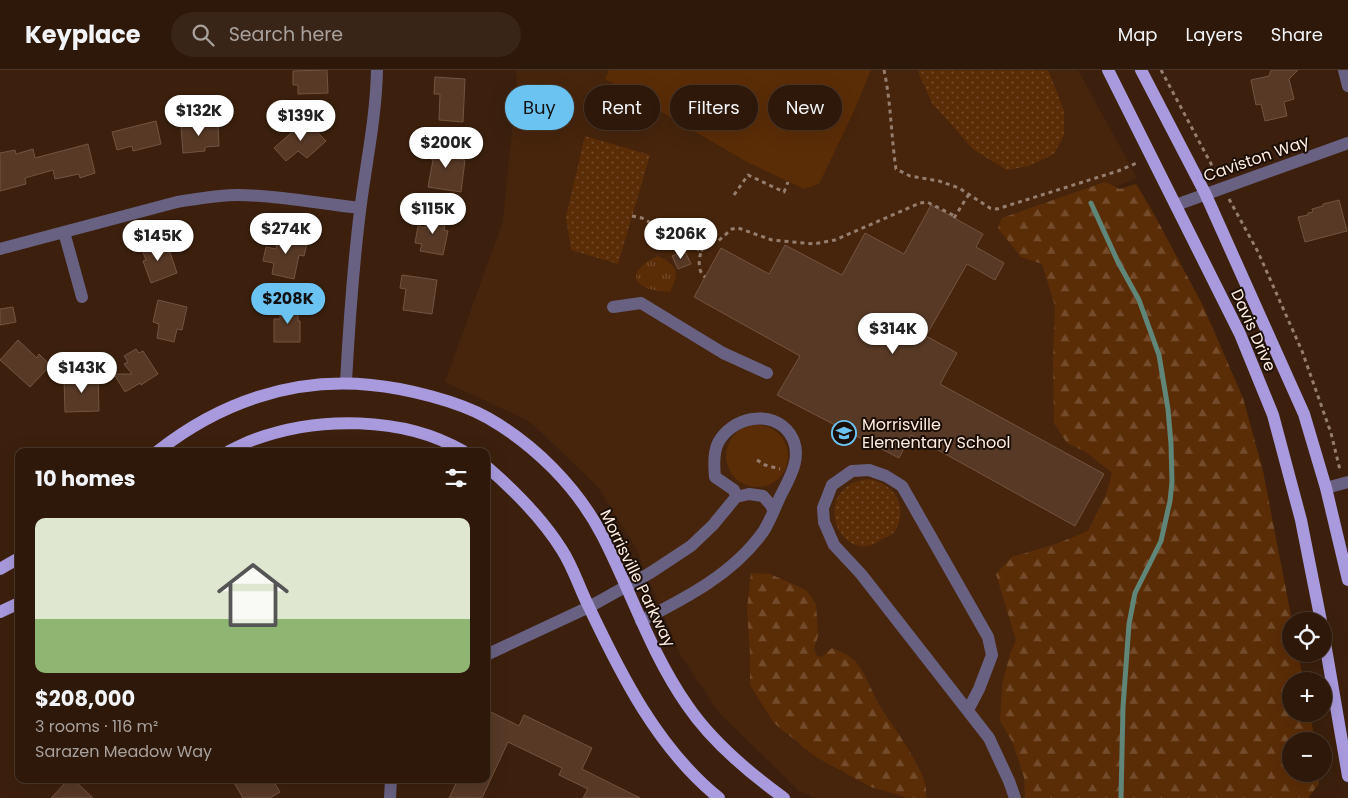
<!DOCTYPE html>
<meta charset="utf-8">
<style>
:root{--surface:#2d180a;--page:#392518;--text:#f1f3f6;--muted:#a7a09c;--line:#48372b;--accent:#6bc3f2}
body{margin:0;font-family:Poppins,sans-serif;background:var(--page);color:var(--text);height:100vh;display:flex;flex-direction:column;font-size:19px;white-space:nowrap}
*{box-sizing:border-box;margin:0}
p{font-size:16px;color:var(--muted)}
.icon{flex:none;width:28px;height:28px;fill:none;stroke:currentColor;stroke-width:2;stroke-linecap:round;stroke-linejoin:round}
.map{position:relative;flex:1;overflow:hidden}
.panel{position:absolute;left:15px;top:378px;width:475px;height:335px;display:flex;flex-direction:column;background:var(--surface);border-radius:10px;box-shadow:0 5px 20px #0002,0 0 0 1px var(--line)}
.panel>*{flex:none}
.guide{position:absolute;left:505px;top:15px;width:475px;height:45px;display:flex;gap:10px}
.fabs{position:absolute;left:1282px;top:542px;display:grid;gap:10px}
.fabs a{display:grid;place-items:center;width:50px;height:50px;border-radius:50%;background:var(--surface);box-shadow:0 5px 20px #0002,0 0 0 1px var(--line);font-size:25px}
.price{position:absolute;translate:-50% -42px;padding:0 11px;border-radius:18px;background:#fff;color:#222;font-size:16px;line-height:32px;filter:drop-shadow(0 1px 2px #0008)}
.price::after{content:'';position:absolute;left:50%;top:30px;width:15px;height:11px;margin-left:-8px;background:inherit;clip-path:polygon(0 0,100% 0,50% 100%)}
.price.active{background:var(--accent);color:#111}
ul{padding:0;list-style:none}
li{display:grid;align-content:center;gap:10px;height:265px;padding:0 20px}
li span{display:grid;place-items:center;height:155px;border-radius:10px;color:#555}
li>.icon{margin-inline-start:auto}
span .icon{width:90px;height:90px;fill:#fffc;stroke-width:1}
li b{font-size:21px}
h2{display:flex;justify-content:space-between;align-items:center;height:60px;padding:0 20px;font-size:21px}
.tag{padding:0 18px;border-radius:22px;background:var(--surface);box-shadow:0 5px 20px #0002,0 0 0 1px var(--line);font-size:18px;line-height:45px}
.tag.active{background:var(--accent);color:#111}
header{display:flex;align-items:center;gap:30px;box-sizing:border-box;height:70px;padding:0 25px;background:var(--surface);border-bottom:1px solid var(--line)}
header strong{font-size:24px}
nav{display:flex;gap:28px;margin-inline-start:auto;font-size:18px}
.search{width:350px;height:45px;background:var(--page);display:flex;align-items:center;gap:12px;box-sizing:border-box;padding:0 18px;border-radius:28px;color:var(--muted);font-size:19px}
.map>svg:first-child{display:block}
.built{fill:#47250c}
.grass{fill:url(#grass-dots)}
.forest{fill:url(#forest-firs)}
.park{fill:url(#park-tufts)}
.garden{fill:#5b2d07}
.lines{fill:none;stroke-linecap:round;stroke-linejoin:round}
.stream{stroke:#5f8678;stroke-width:5}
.building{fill:#573926;stroke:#74543f}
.path{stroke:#967e6e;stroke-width:3;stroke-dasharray:4 4;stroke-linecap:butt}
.minor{stroke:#686182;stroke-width:12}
.major{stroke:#a89add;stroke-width:12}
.labels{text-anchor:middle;stroke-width:4;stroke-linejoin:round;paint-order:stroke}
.street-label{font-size:16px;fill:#ffece0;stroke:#1a0e06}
.poi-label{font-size:16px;fill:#ffece0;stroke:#1a0e06;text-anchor:start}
</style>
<header>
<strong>Keyplace</strong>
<div class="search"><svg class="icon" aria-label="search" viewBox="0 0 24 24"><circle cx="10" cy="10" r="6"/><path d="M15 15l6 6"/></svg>Search here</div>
<nav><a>Map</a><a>Layers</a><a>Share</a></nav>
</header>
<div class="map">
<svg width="1348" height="728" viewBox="0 0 1348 728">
<defs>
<pattern id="grass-dots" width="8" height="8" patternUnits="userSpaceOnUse" patternTransform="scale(1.25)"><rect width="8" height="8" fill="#5b2d07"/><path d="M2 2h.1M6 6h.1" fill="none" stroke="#744c2b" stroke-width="1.8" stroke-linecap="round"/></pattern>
<pattern id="forest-firs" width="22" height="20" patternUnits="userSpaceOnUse" patternTransform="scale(1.25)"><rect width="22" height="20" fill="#5b2d07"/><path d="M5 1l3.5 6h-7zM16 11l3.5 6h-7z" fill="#744c2b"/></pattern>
<pattern id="park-tufts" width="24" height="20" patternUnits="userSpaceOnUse" patternTransform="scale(1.25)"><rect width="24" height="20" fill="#5b2d07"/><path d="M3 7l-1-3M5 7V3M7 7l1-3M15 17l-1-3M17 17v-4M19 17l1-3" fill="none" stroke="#744c2b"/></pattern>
</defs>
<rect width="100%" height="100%" fill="#3c200d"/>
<!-- built -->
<path class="built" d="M515,0h563l59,108 -67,26 52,119 -22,475h-285l-17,-8 -78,-76 -40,-60 -44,-105 -38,-62 -69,-66 -84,-39 58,-161 14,-142z"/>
<!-- grass -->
<path class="grass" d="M919,0h129l16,41v24l-10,19 -25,12 -22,4 -33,-20 -42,-47 -13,-29z
M585,66l65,19 -32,109 -47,-14 -5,-33z
M866,409c20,2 37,16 34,38 -1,5 -2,10 -5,14 -3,4 -9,6 -13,8 -4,3 -9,6 -14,7 -34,5 -54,-57 -2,-67z"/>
<!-- forest -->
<path class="forest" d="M1105,112l15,7 16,-5 18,30 49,92 40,92 20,73 29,150 -1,33h7l6,27h-13v33h19l5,27h-24v33h28v10l-11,14h-283l-1,-21 -12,-36 -12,-20 2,-36 8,-31 6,-14 -20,-66 16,-17 44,-13 32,-13 18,-36 6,-22 -26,-21 -19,-9 -13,-20 -1,-62 2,-55 -13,-42 -21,-7 -23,-29 4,-10z
M751,503l19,1 36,16 10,14 2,32 -4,12 3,8 5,1 10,-9c6,3 15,6 21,11 12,12 17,29 25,44 12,21 53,71 48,95h-17l-38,-11 -55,-30 -42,-34 -24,-38v-31l-3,-45z"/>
<!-- park -->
<path class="park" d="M658,186c20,10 22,16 12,36 -9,-1 -19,-1 -27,-6 -18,-10 4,-26 15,-30z"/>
<!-- garden -->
<path class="garden" d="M609,0h262l-18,43 -34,71 -15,5 -57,-27 -142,-83z
M726 386a31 31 0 1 1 62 0a31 31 0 1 1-62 0Z"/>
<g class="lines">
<!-- stream -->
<path class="stream" d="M1091,133l27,59 21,38 20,55 9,54 3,35 1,38 -2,19 -9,40 -26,52 -6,31 -6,83 -2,91"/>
</g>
<!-- building -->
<path class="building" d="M327,0l1,23 -30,1v-9h-5v-14z
M1271,0h27l-9,9 5,20 -10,3 3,14 -22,5 -4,-17 -5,1 -5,-25 18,-4z
M435,7l30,2 -2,43 -24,-2 1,-26h-6z
M306,50l20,21 -19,17 -9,-7 -12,10 -12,-13z
M156,51l5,23 -28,7 -1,-5 -15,4 -5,-18z
M204,54l1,1 13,-1 1,22 -14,1v4l-22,2 -2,-27z
M433,73l22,3 -2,12 12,2 -4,32 -33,-5 5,-27 -2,-1z
M88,74l7,29 -15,5 -1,-4 -24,5 -2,-9 -28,8 1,6 -26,7v-38l15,-3 1,4 17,-5 2,9z
M1339,130l8,31 -42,11 -7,-25 10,-2v-2l5,-1 -1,-3 11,-3v-2z
M931,135l52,29 -7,13 28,16 -9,17 -28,-16 -41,72 31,17 -17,31 164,90 -29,52 -164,-91 -12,23 -122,-63 23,-39 -106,-59 27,-49 48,26 16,-29 57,30 23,-42 39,21z
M427,143l19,4 -2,13 4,1 -5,24 -23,-4 2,-7 -7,-1 3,-17 7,2z
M279,163l29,6 -4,17 -5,-1 -5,24 -22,-5 2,-11 -11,-2 3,-14 10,2z
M163,170l5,13 2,-1 7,21 -26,10 -8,-22 3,-1 -5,-13z
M685,181l6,13 -13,5 -6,-13z
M402,205l35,5 -5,34 -29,-4 3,-21 -6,-1z
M158,230l29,7 -5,23 -5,-1 -3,13 -17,-4 2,-14 -6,-2z
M280,235h18v16h2v21h-26v-23h6z
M13,237l3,15 -16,3v-16z
M18,270l19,18 2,-4 9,9v5l-18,19 -30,-27z
M136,279l3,4 4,-2 15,23 -17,11 -1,-2 -15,9 -11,-18h18l-8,-10 4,-2 -4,-6z
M80,305h18l1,36 -34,1 -1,-34 16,-1z
M491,642l28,14 5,-11 68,33 -10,21 58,29h-57l5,-9 -29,-14 3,-7 -54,-26 -26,56h-33l9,-19h28v-57z
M69,709h4l20,19h-42z
M232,709h40l8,13 -10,6h-27z"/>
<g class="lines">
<!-- path -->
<path class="path" d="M884,0c7,32 7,66 12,99l14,7 29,5 20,7 31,20 7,1 121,-38 21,-9
M1161,0l56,105
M734,125l14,-20 36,17 4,-10
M1229,129l29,53 44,99 29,82 9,37
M632,146l10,2 59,33c-2,10 -4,19 4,26
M954,148l15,-24
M679,169l6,-13
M701,181l10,-12 7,2 14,-12 6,-1 34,12 42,4 21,-4 85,-37 7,-1 28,14
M757,390l8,5 15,4"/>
<!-- minor -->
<path class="minor" d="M1344,0l4,16
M1176,135l172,-62
M64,162l18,65
M0,179l177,-47c20,-3 40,-7 61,-7 41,0 82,9 122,13
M613,237l28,-4 82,50 44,20
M346,312c3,-57 7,-114 14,-171 6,-48 16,-93 17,-141
M1326,418l22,-6
M641,551c45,-23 92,-47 122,-89 8,-12 13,-28 20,-41 9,-17 20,-38 7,-57 -17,-26 -59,-17 -72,9 -5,10 -4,24 -3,34l19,13 2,7
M486,585l103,-48 61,-34 41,-27 22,-21 23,-28 13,-3 14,2 8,9 2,5
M968,640l11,-21 13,-34 -4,-18 -86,-151 -16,-10 -17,-6 -17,1 -20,14 -9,23 1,14 10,23 27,29 128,164 20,43 6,17
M390,728l1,-19"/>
<!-- major -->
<path class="major" d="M1108,0l132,264 33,81 28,105 20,101
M1141,0l64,123 99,221 22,74 22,92
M158,381c61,-48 134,-74 213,-66 34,3 87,16 117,33 47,27 89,69 114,117 29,56 48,117 85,170 25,37 61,67 97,93
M229,381c8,-4 16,-8 24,-11 64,-24 150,-24 210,11
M486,396c29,25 56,52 76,84 11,17 17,37 26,55 33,70 70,144 131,193
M0,499l19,-11
M0,542l19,-9
M1324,567l24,139"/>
</g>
<!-- icons -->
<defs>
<symbol id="school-ring" viewBox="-11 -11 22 22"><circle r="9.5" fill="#1a0e06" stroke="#6bc3f2" stroke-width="1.5"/><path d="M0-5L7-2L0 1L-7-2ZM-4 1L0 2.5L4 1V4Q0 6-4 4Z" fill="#6bc3f2"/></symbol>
</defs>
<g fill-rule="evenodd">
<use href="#school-ring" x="830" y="349" width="28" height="28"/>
</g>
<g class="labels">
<!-- street labels -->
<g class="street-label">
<text transform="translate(1256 88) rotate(-19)" y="6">Caviston Way</text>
<text transform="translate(1254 260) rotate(66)" y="6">Davis Drive</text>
<text transform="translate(638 508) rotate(64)" y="6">Morrisville Parkway</text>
</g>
<!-- poi labels -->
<g class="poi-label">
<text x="862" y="360">Morrisville<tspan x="862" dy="18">Elementary School</tspan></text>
</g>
</g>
</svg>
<div class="fabs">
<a><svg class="icon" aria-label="locate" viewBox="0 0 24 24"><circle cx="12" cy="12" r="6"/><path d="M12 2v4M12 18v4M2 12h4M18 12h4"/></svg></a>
<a>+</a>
<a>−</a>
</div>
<b class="price" style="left:199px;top:67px">$132K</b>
<b class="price" style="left:301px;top:72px">$139K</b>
<b class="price" style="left:446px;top:99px">$200K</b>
<b class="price" style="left:433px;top:165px">$115K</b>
<b class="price" style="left:286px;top:185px">$274K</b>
<b class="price" style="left:681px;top:190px">$206K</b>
<b class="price" style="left:158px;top:192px">$145K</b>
<b class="price active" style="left:288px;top:255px">$208K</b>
<b class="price" style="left:893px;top:285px">$314K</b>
<b class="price" style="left:82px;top:324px">$143K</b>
<div class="guide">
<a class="tag active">Buy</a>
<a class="tag">Rent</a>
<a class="tag">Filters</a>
<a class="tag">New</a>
</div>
<section class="panel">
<h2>10 homes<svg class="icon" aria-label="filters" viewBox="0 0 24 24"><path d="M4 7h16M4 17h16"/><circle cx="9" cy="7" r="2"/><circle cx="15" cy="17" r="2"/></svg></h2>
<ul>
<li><span style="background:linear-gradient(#dfe7d0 65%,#8fb573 0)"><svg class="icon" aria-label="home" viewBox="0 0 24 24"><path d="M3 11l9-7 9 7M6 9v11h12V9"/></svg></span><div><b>$208,000</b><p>3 rooms · 116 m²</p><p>Sarazen Meadow Way</p></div></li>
</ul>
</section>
</div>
